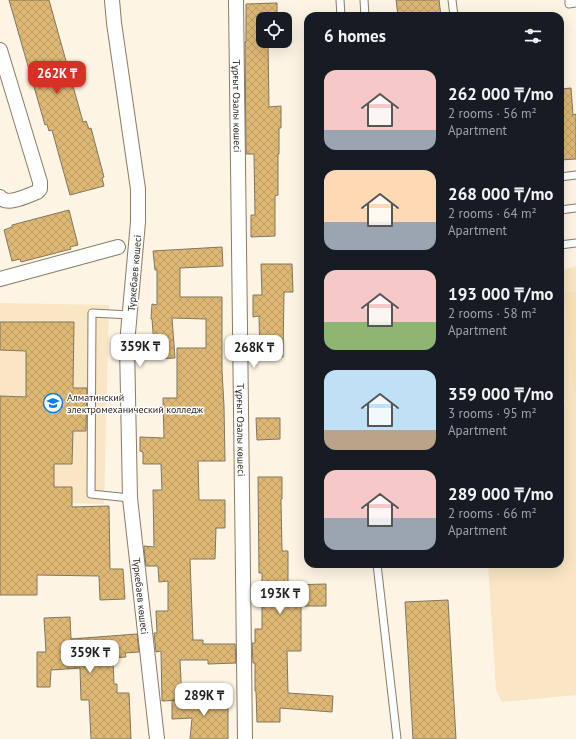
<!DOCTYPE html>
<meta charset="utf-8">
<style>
:root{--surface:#171b24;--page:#242831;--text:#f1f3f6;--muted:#9ea1a6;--accent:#d93025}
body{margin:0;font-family:"PT Sans",sans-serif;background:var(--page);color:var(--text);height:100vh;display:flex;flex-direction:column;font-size:15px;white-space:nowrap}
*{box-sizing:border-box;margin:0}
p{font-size:13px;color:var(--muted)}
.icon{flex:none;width:22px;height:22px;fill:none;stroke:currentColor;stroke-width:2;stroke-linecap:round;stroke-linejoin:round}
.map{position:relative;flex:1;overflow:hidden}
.drawer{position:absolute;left:304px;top:12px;width:260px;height:556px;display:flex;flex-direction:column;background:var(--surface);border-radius:12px;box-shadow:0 4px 16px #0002}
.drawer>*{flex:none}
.buttons{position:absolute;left:256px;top:12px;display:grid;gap:8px}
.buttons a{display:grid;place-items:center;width:36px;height:36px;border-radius:8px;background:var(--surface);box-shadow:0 4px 16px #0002;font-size:20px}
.price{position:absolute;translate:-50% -34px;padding:0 9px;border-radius:8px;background:#fff;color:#222;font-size:13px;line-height:26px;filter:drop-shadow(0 1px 2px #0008)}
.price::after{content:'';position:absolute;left:50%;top:24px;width:12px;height:9px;margin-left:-6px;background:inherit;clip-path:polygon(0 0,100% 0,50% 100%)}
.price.on{background:var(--accent);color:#fff}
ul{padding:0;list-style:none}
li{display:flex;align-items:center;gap:12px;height:100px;padding:0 20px}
li span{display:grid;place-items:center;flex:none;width:112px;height:80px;border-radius:12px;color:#555}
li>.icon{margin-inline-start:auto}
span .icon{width:48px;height:48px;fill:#fffc;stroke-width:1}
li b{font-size:17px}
h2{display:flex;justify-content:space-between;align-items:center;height:48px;padding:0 20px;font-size:17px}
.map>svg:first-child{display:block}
.built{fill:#f8e6c4}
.pitch{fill:#f9e1b8}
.building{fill:url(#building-cross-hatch);stroke:#83765e}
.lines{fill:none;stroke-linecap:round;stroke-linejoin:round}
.lane-casing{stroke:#897c64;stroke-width:9}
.street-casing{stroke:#897c64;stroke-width:16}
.lane{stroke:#fff;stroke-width:7}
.street{stroke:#fff;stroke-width:14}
.labels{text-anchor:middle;stroke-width:3;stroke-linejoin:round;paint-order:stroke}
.street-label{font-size:10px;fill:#2e281e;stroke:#fff}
.poi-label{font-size:10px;fill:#2e281e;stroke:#fff;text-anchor:start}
</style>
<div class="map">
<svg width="576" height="739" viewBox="0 0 576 739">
<defs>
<pattern id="building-cross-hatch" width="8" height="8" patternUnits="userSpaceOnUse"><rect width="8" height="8" fill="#ddb875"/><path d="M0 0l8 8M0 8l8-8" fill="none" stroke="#be9e65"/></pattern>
</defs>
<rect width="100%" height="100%" fill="#fdf4e4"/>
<!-- built -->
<path class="built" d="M576,266v429l-74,7 -6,-12 -8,-126h72v-158l5,-4 -5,-16v-115z
M0,303l109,2 -5,199 -104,-3z"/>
<!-- pitch -->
<path class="pitch" d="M576,292v100h-2l-10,-99z"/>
<!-- building -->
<path class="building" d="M9,0h40l34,122 3,-1 3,8 2,-1 13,49 -2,1 2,8 -34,9 -18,-65 -3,1 -2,-7 -2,1z
M396,0h43l2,16h-43z
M277,3v16h-14v22h5l1,66 12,-1v22h-2v26h-1v41l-3,1v40l-24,1v-22h4l-1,-61h-8l-1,-112h1v-38z
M571,88l2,27 3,-1v45l-16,1v-71z
M69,210l9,35 -8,2 1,2 -50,13 -1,-3 -8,2 -8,-31 8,-3v-2z
M222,247l1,19 -43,2v29h42v74l2,35 1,55h-27l1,39h26v28h-9l-1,31h-25l3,81h10v4h32l1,19 -28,1v-4h-28l2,40 -20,1 -1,-50 -5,1 -2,-19h3l-1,-22h12v-30l-9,1 -1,-16h-12l-2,-18v-2l10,1 -1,-57h9l-1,-26h-18v-12l-3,-1v-14l24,1 -1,-40h14v-50h29v-29l-34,-1 3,40 -20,1 -3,-40h-1l1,-15 5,1v-35h-2l-2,-19z
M261,264h31l1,28h-9l-1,65h-23l-1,-41 -6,1v-22h9z
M0,322h74l-1,66h14l-1,43h-13l-1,33h-18v23h18v20l37,-1 1,63h13l2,30 -25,1 -1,-24 -62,-1v20h-37v-199l26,1v-46l-26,-1z
M256,418h24v21l-23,1z
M258,477h24v22h-1l1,52h6v34l38,-1v22h-25v45h-14l1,42 45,3 -1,16 -52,-4v14h-23l-1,-31h-1v-28h-2l-1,-20h3v-14h7v-56h-3z
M448,600l8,139h-43l-8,-137z
M70,617l1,22 66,-5 2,18 -14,1 1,4 -13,1 1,26h3v9h12l2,46h-40l-2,-39h-8l-1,-32 -29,2 -1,17h-13v-35h9l-2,-34z
M208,694l14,1 -1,11h7v33h-38l2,-21 -20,1v-19h36z"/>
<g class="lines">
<defs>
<path id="lane" d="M340,0l1,16
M364,0l1,16
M452,0l2,16
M569,0v4l7,-1
M560,177l16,-2
M560,210l16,-2
M560,245l16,-2
M130,315l-38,-2 -1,181 39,4
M377,564l20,175"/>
<g id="street">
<path id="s1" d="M112,0l2,23 24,166v33l-11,122 3,154 27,241"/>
<path id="s2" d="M236,0l9,739"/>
<path d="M0,50l40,132v7l-3,3c-10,4 -30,14 -37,5"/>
<path d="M0,279l118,-32"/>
</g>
</defs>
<!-- lane casing -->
<use href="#lane" class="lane-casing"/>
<!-- street casing -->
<use href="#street" class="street-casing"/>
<!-- lane -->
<use href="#lane" class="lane"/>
<!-- street -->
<use href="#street" class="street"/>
</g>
<!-- icons -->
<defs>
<symbol id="university-ring" viewBox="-11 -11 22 22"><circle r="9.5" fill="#fff" stroke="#077ee5" stroke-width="1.5"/><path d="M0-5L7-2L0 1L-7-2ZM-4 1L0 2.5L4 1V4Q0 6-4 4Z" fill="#077ee5"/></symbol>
</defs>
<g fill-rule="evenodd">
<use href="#university-ring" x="42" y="392" width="22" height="22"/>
</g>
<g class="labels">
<!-- street labels -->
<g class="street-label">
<text dy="4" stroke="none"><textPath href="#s2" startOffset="106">Тұрғыт Озалы көшесі</textPath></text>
<text transform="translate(134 273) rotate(-85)" y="4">Түркебаев көшесі</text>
<text dy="4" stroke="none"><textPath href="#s2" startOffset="430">Тұрғыт Озалы көшесі</textPath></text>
<text dy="4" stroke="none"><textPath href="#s1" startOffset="599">Түркебаев көшесі</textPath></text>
</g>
<!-- poi labels -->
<g class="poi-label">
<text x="67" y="401">Алматинский<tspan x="67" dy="12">электромеханический колледж</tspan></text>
</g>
</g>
</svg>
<div class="buttons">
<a><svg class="icon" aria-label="locate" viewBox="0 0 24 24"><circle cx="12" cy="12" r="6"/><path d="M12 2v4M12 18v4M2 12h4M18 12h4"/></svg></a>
</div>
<b class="price on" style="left:57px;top:95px">262K ₸</b>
<b class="price" style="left:140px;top:368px">359K ₸</b>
<b class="price" style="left:254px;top:369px">268K ₸</b>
<b class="price" style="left:280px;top:615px">193K ₸</b>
<b class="price" style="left:90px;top:674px">359K ₸</b>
<b class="price" style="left:204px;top:717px">289K ₸</b>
<section class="drawer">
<h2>6 homes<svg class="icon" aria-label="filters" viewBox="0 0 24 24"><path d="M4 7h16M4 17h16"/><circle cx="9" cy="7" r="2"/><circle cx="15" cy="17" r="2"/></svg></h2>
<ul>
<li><span style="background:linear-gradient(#f6c9c9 75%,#9aa5b1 0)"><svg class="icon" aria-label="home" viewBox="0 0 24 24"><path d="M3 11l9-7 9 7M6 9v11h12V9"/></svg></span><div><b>262 000 ₸/mo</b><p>2 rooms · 56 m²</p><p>Apartment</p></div></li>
<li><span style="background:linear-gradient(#ffd9b3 65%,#9aa5b1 0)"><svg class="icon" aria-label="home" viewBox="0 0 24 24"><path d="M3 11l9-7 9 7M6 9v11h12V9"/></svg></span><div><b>268 000 ₸/mo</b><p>2 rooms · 64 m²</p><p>Apartment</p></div></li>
<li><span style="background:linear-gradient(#f6c9c9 65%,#8fb573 0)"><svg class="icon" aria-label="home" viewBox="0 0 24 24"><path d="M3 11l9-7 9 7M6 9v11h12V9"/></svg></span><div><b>193 000 ₸/mo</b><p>2 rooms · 58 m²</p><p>Apartment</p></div></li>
<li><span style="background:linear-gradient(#bfe0f5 75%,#b9a48a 0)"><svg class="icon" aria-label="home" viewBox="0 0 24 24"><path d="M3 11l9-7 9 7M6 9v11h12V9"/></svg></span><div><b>359 000 ₸/mo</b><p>3 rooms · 95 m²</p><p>Apartment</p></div></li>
<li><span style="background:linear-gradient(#f6c9c9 60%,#9aa5b1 0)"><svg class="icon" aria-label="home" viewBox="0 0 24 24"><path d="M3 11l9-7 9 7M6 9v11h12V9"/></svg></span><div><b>289 000 ₸/mo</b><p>2 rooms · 66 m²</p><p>Apartment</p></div></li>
</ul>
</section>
</div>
